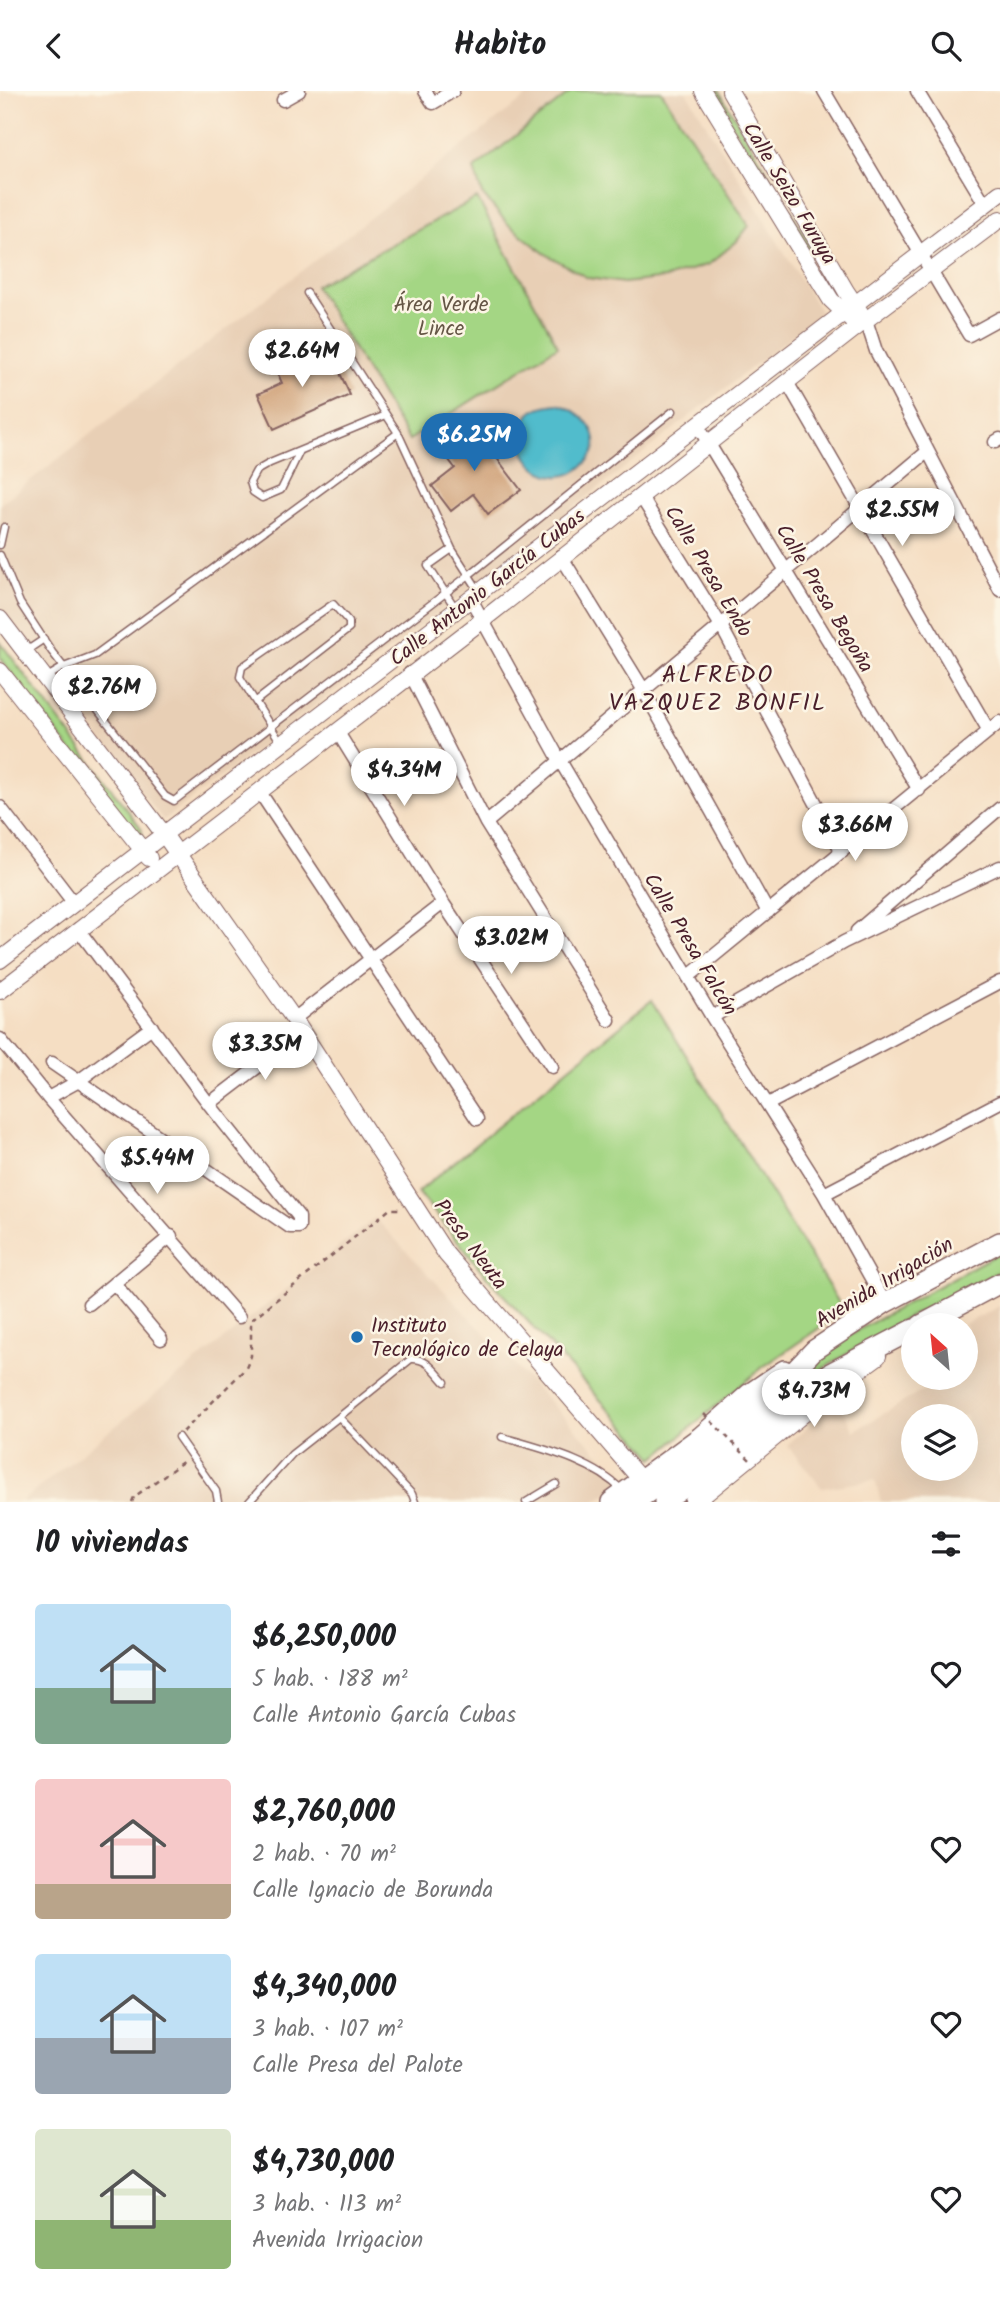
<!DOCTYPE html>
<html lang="es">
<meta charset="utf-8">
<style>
:root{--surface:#fff;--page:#f6f6f6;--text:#202124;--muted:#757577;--accent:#1f6fb2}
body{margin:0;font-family:Kalam,sans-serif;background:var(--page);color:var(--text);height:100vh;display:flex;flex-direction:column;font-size:26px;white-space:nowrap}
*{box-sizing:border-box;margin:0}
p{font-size:23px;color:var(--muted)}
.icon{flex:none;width:38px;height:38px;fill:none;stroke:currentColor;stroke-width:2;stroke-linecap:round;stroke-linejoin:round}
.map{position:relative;height:1411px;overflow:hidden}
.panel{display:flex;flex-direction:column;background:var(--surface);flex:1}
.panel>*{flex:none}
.needle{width:46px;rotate:333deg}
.tools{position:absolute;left:901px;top:1222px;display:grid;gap:14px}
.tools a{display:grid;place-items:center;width:77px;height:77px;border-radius:50%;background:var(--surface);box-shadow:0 7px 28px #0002;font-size:35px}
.price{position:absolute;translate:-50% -60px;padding:0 16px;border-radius:24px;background:#fff;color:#222;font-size:23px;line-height:46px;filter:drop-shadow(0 2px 4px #0008)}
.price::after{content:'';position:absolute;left:50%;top:42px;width:21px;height:16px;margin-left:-10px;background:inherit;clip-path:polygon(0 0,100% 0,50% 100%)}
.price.active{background:var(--accent);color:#fff}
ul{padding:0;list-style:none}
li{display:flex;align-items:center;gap:21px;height:175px;padding:0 35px}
li span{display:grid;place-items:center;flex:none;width:196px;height:140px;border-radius:7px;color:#555}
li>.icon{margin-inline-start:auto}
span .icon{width:84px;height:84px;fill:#fffc;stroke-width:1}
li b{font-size:30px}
h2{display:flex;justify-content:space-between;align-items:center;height:84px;padding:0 35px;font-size:30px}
header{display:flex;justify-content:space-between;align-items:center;height:91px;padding:0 35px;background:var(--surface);font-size:32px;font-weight:700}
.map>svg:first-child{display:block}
.built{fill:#e8cfb5;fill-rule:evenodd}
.green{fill:#a4d684;stroke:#777a58;stroke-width:2}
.water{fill:#51bccc;stroke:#4e6e7c;stroke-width:2}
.building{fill:#ce9e75}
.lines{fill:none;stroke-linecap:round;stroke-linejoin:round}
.service-casing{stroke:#866260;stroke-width:9}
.minor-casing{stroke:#866260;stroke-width:15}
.tertiary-casing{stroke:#866260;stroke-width:18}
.secondary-casing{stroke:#866260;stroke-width:20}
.primary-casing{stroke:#866260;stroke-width:22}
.path{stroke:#866260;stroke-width:2.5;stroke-dasharray:5 5;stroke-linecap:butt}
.service{stroke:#fff;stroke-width:6}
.minor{stroke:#fff;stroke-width:12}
.tertiary{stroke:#fff;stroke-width:16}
.secondary{stroke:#fff;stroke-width:18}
.primary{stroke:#fff;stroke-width:19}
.path-bridge{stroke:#866260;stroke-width:2.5;stroke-dasharray:5 5;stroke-linecap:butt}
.poi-dot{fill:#1f6fb2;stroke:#fcf5e5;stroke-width:2.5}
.labels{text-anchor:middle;stroke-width:5;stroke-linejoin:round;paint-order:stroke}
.street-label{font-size:21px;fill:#4a1f2b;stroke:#fcf5e5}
.park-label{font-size:21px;fill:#655646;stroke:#fcf5e5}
.poi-label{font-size:21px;fill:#4a1f2b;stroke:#fcf5e5;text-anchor:start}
.quarter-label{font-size:24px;letter-spacing:2px;fill:#4a1f2b;stroke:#fcf5e5}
</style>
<header><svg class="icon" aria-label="back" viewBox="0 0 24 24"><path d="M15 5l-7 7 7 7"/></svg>Habito<svg class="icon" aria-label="search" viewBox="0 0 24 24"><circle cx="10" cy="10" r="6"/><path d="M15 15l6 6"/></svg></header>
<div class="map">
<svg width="1000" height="1411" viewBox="0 0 1000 1411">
<rect width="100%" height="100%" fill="#fcf5e5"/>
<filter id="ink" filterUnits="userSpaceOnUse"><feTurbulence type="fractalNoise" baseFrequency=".0143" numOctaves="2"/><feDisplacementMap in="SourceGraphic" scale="14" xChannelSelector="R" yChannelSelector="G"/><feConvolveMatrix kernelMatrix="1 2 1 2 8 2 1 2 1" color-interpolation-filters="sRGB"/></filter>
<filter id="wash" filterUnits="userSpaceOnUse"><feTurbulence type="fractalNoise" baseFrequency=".00686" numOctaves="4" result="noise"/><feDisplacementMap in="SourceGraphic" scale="28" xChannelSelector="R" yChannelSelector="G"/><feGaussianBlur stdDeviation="1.57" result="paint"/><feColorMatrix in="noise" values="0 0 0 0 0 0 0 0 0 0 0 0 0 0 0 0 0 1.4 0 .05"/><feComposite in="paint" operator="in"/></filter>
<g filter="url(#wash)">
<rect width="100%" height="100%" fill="#f5dec3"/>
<!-- built -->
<path class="built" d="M534,0h152l135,222 -346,272 -312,235 -163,-210v-106z
M375,1127l250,263 -31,21h-573z
M1000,1215v196h-119l-6,-22 -53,8 -35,-43 51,-44 16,30 77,-45 -4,-9h39v-52h-3zM914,1325h52v52h-52z"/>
<!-- green -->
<path class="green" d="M572,0h89l88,135 -13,16 -27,22 -43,14 -42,5 -36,-5 -44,-25 -36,-29 -26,-30 -8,-25z
M711,0h8l122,204 -1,6z
M477,107l81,148 -149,94 -94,-154z
M0,551l141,186 2,10 -8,-3 -135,-177z
M652,909l192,311 -81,56 -109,91 -167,-181 -69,-85z
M1000,1161v19l-103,52 -118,73 61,-56z"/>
<!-- water -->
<path class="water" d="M557,313c26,6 53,35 29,59 -41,42 -91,-27 -50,-54 5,-3 15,-4 21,-5z"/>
<g id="blocks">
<!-- building -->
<path class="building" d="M298,258l9,20 26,-11 17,37 -76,34 -16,-35 24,-11 -10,-23z
M471,333l50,66 -33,24 -15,-20 -22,17 -19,-25 23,-18 -16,-21z"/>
</g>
</g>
<g filter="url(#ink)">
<use href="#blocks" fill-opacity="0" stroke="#866260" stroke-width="2"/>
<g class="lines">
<defs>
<path id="service" d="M307,202l91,140 54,116 27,42
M300,360l-19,39 -19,8 -9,-6 -3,-10 6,-11 14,-8 116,-48
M0,454l4,-18
M452,458l-24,17 28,43
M0,464l20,48 32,49 113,144 9,5 295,-226 204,-164
M26,560l18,-12
M47,586l17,-10 31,-12 303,-222
M256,610l93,-72v-7l-16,-18 -91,63 -2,10 41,66
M339,1326l72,-58c16,-1 23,11 34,23
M178,1346l38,54 2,11
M502,1346c41,12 90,23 121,54
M249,1411l43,-48 47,-37 73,77 3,8
M526,1411l30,-18"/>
<path id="minor" d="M425,0l8,12 20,-12
M824,0l145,244 31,-17
M917,0l68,113
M283,9l16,-9
M866,229l10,31 124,239
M787,291l202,349
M698,335l221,364
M995,351l5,-3
M640,404l80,129 122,228
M561,465l82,133 125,223
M471,508l88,160 153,258 112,177 61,109
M410,582l76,150 123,197
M337,640l106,172 109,164
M259,700l218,328
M0,716l73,95
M486,732l442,-372
M857,840l143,-123
M688,886l312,-255
M712,926l132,-75 156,-75
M294,928l149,-116
M0,948l48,59 191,219
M52,972l238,164h9v-10l-90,-113 -131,-175
M48,1007l29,-16 75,-55
M209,1013l93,-71
M768,1013l232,-122
M824,1103l176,-92
M114,1192l47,56
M89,1213l82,-68"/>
<path id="tertiary" d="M703,0l128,209 21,20
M730,0l116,200 14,21
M0,528l163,214 131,186 152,235 195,226
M0,580l149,187
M0,869l1000,-767
M0,900l484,-372 382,-299 134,-101"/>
<path id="secondary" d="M694,1411l146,-119 37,-27"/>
<path id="primary" d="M921,1234l79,-42
M611,1411l89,-65 50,-44 34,-23
M635,1411l74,-53 51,-42 54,-57 71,-47 115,-61
M664,1411l58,-41 51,-44 57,-44 84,-44"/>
</defs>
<!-- service casing -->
<use href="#service" class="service-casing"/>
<!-- minor casing -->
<use href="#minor" class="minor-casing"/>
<!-- tertiary casing -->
<use href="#tertiary" class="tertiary-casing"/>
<!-- secondary casing -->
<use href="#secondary" class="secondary-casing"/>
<!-- primary casing -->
<use href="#primary" class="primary-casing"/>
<!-- path -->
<path class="path" d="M183,1341l63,-64 5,-12v-36l139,-111h10
M132,1411l2,-5 50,-36"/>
<!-- service -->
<use href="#service" class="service"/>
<!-- minor -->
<use href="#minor" class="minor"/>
<!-- tertiary -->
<use href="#tertiary" class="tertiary"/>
<!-- secondary -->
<use href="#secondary" class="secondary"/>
<!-- primary -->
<use href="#primary" class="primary"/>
<!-- path-bridge -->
<path class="path-bridge" d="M704,1323l49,49"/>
</g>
</g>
<!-- markers -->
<circle class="poi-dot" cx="357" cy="1246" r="7"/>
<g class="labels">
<!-- street labels -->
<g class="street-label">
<text transform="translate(790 102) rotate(59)" y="7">Calle Seizo Furuya</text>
<text transform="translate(709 480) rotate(59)" y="7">Calle Presa Endo</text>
<text transform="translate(487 496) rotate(-38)" y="7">Calle Antonio García Cubas</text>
<text transform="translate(825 507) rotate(59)" y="7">Calle Presa Begoña</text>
<text transform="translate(691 853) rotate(59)" y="7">Calle Presa Falcón</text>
<text transform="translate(471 1153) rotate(53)" y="7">Presa Neuta</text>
<text transform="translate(884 1191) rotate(-31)" y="7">Avenida Irrigación</text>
</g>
<!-- park labels -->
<g class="park-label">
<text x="441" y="220">Área Verde<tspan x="441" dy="24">Lince</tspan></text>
</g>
<!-- poi labels -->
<g class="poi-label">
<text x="371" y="1241">Instituto<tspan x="371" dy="24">Tecnológico de Celaya</tspan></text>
</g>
<!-- quarter labels -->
<g class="quarter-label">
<text x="718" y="591">ALFREDO<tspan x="718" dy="28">VAZQUEZ BONFIL</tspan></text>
</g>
</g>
</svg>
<div class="tools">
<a><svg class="needle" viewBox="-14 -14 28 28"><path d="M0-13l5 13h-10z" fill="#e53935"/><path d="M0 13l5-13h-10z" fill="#757577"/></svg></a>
<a><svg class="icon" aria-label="layers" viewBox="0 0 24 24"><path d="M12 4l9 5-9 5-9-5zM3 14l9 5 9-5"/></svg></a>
</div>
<b class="price" style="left:302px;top:298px">$2.64M</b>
<b class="price active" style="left:474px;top:382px">$6.25M</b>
<b class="price" style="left:902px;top:457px">$2.55M</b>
<b class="price" style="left:104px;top:634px">$2.76M</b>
<b class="price" style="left:404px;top:717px">$4.34M</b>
<b class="price" style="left:855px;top:772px">$3.66M</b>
<b class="price" style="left:511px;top:885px">$3.02M</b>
<b class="price" style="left:265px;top:991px">$3.35M</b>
<b class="price" style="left:157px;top:1105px">$5.44M</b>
<b class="price" style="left:814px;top:1338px">$4.73M</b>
</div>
<section class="panel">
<h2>10 viviendas<svg class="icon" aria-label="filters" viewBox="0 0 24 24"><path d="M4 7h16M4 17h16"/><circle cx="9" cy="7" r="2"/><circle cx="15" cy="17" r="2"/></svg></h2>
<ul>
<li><span style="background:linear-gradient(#bfe0f5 60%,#7fa58c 0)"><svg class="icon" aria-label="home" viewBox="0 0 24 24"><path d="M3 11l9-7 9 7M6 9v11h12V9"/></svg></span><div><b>$6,250,000</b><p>5 hab. · 188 m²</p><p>Calle Antonio García Cubas</p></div><svg class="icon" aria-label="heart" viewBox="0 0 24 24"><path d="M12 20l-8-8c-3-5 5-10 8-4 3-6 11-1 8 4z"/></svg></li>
<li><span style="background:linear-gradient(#f6c9c9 75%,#b9a48a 0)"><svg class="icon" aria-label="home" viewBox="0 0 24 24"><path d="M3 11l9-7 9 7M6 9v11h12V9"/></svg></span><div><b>$2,760,000</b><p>2 hab. · 70 m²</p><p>Calle Ignacio de Borunda</p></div><svg class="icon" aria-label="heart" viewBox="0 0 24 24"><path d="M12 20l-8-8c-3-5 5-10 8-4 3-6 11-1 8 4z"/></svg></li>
<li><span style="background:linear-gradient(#bfe0f5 60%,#9aa5b1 0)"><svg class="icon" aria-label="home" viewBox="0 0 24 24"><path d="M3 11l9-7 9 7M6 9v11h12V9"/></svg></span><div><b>$4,340,000</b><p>3 hab. · 107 m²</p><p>Calle Presa del Palote</p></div><svg class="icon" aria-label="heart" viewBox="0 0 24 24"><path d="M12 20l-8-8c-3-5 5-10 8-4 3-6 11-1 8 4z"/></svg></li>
<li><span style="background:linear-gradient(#dfe7d0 65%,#8fb573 0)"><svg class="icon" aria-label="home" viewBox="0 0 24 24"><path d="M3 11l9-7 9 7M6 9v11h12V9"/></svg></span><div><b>$4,730,000</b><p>3 hab. · 113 m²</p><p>Avenida Irrigacion</p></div><svg class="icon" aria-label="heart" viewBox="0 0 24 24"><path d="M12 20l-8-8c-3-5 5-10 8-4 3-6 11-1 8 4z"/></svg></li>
</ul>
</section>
